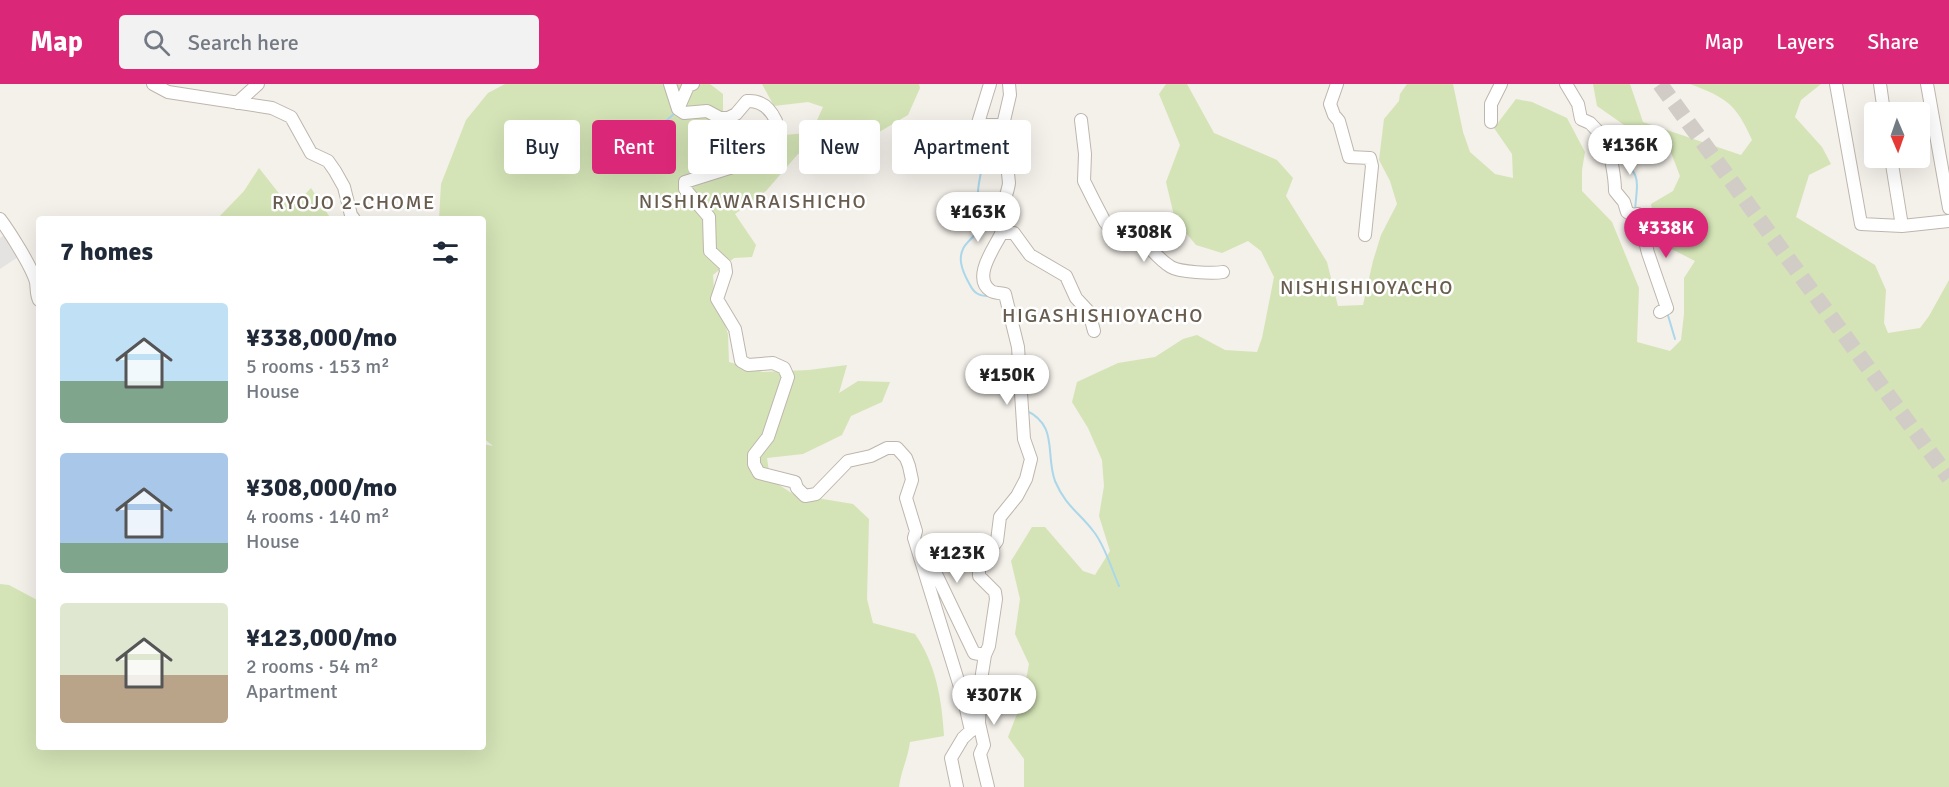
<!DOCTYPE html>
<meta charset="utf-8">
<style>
:root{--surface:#fff;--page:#f2f2f3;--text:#1f2937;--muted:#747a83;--accent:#db2777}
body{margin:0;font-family:Signika,sans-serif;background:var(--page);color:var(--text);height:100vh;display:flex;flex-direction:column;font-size:22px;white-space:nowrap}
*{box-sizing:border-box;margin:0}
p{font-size:20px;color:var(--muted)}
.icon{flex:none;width:33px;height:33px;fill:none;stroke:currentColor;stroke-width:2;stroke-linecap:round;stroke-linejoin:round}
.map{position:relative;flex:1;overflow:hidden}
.panel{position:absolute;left:36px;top:132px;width:450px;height:534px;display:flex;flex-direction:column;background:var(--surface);border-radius:6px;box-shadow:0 6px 24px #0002}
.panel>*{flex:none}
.hud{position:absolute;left:504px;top:36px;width:570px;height:54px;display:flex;gap:12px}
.needle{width:39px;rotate:178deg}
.tools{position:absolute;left:1864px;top:18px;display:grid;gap:12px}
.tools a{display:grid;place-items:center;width:66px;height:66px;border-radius:6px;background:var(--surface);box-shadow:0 6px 24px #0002;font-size:30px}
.price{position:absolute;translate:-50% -51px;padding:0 14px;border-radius:21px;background:#fff;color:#222;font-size:20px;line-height:39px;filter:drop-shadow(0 2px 3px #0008)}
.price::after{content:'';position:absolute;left:50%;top:36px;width:18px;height:14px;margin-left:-9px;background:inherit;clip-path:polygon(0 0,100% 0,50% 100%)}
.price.selected{background:var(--accent);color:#fff}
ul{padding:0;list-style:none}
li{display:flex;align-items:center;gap:18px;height:150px;padding:0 24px}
li span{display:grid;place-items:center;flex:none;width:168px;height:120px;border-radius:6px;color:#555}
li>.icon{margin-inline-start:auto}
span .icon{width:72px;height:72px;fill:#fffc;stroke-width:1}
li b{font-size:26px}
h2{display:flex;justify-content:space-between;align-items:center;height:72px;padding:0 24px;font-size:26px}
.chip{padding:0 21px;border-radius:6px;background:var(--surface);box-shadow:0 6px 24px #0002;font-size:21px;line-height:54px}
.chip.selected{background:var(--accent);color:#fff}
header{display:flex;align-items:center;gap:36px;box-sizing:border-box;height:84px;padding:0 30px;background:var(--accent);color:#fff}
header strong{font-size:28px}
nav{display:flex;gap:33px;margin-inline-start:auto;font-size:21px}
.search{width:420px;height:54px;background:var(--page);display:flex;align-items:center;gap:15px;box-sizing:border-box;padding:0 21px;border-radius:6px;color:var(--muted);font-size:22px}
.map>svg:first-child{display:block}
.green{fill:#d4e4b6}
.parking{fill:#e5e3e1}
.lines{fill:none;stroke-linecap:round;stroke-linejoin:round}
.stream{stroke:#abd7eb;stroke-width:2}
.highway-tunnel{stroke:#d1cdc6;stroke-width:16;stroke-dasharray:16 8;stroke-linecap:butt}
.minor-casing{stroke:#beb6ad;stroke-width:14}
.minor{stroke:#fff;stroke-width:12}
.labels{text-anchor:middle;stroke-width:5;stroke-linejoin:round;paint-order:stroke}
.neighbourhood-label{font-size:20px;letter-spacing:1.5px;fill:#695d50;stroke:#fff}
</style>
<header>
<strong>Map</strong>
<div class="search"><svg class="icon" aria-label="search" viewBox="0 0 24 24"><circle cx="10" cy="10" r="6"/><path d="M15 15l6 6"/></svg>Search here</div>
<nav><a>Map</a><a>Layers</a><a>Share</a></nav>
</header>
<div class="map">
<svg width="1949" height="703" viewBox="0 0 1949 703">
<rect width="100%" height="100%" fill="#f4f0ea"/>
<!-- green -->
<path class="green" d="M505,0h205l13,10v32l-34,25 36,3 30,-16 51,-5 7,-4 10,-22 -15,-5 -34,4 -12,-22h157l1,4 -12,27 -61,36 -17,4 -32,-1 -32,37 -31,23 21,31 -4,12 -18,1 -21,17 1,15 14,44 1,28 34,10 46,-2 38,-5 -8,28 19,-12 32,1 -8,20 -31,14 -9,19 -39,19 -36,4 3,21 23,15 60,10 16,15 -2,80 6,24 42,11c21,30 27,66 29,102l-34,6c-2,16 -9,29 -11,45h-899v-203l9,1 30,16v146h444v-303l10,2 -10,-8v-219h-44l2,-35 25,-64 22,-27z
M1166,0h21l27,49 63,27 16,18 -7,18 41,66 11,44 25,-1 10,-44 8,-26 16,-31 -7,-23 -11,-21 5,-41 15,-18 1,-7 7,-10h46l10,48 7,20 25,22 18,4 -1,-24 -18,-26 22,-29 16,3 35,16 18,34 -3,18v21l30,31 27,66 -2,54 33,9 11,-11 3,-26v-36l11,-17 -37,-19 -7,-38 22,-13 7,-15 -10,-26 -43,-23 -30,-21 -4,-22h37l13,38 98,33 11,-15c-16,-36 -25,-42 -62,-56h131l-20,16 -6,17 27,30 9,17 -22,11 -13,42 79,48 11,25 -2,33 4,10 32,-5 9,-12 20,-36v507h-925v-28l-16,-22 14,-36 7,-37 -14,-30 5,-35 -9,-38 21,-34h13l38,44 12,4 15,-24 -11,-35 5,-30 -2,-26 -14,-32 -16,-26 5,-20 41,-19 37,-6 28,-18 14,-4 28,15 32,2 5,-14 12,-61 -13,-26 -13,-10 -26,12 -26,-8 -21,-25 -9,-38 14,-37 -21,-51z
M259,84l26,33 11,3 15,-16 20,31h-114l27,-28z"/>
<!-- parking -->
<path class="parking" d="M7,149l11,24 -18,12v-31z"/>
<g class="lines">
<!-- stream -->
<path class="stream" d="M666,37l9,-8
M977,43c-3,10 2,18 8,26 -2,12 -6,25 -7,38 0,11 7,21 4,32 -3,7 -9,14 -14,19 -13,13 -6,29 2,43 4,8 9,11 18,11
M1616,68c25,25 22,24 19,58
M1667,228l8,27
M1025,326c34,15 20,44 30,71 11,26 24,31 39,51 11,14 18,38 25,54"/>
<!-- highway-tunnel -->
<path class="highway-tunnel" d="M1660,0l289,394"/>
<defs>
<path id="minor" d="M153,0l15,8 104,16 19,9 20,36 17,8 7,10 9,16 7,28 3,4
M670,0l8,25 6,4 23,-2 13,7h8l8,-4 11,-13c14,-1 23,7 29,20l-18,38 -73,23v7l24,28 1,34 15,14 1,7 -9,27 18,30 6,32 7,4 25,-2 11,5 4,9 -20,60 -14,18v9l5,9 36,9 2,6 8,8 11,-2 32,-33 23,-5 16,-8h10l9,10 3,8 3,14 -6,18 10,33 -2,7 50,162 7,31
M990,0l-12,39 4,2h21
M1337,0l-7,20 4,11 5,6 10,36 21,1 2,8 -7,69
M1566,0l12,20 3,15 9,4 19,20c1,18 6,29 6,48l9,11 3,10 5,3 6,-1 10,39 19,55 -7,4
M1836,0l25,140 41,2 47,-5
M1880,0l4,28
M1927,0l22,124
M237,19l21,-19
M678,25l10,-23 5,-2
M1081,36l4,34 -1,27 10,20 11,21 6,7 9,3h17c9,12 21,27 34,35 8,5 42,7 52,5
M1491,38v-18l10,-20
M1891,74l11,68
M0,135c9,12 32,48 36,63 1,6 0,12 3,18
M1001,149h13l16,22 36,21 10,22 13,14 5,19
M925,467l49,102 11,2
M979,639l5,22 -4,9 8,33
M957,703l-6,-29 12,-20 16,-15 2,-43 4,-25 4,-9 7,-47 -1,-7 -16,-16v-12l18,-23 3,-24 17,-21 9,-17 5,-20 -7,-20 -6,-92 -13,-53c-4,-1 -11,-1 -14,-3 -20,-13 4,-44 10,-57 2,-7 -1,-16 0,-24 2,-9 7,-17 8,-27l-6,-58 7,-30 -1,-11"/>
</defs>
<!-- minor casing -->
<use href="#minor" class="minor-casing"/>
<!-- minor -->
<use href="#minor" class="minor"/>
</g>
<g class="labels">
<!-- neighbourhood labels -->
<g class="neighbourhood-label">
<text x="753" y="124">NISHIKAWARAISHICHO</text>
<text x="354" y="125">RYOJO 2-CHOME</text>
<text x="1367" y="210">NISHISHIOYACHO</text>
<text x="1103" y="238">HIGASHISHIOYACHO</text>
</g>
</g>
</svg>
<div class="tools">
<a><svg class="needle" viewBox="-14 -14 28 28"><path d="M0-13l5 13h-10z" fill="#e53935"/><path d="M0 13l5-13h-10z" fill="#747a83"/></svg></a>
</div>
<b class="price" style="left:1630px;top:92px">¥136K</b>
<b class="price" style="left:978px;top:159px">¥163K</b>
<b class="price selected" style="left:1666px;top:175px">¥338K</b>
<b class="price" style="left:1144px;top:179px">¥308K</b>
<b class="price" style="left:1007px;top:322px">¥150K</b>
<b class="price" style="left:957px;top:500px">¥123K</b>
<b class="price" style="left:994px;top:642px">¥307K</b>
<div class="hud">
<a class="chip">Buy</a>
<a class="chip selected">Rent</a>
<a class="chip">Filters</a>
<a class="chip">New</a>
<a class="chip">Apartment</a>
</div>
<section class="panel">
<h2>7 homes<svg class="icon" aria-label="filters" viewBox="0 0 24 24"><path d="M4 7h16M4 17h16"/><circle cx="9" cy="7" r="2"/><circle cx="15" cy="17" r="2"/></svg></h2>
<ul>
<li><span style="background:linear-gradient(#bfe0f5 65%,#7fa58c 0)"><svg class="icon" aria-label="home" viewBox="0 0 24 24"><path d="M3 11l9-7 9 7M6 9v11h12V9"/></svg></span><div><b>¥338,000/mo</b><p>5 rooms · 153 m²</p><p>House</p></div></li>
<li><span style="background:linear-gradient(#a9c7e8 75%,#7fa58c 0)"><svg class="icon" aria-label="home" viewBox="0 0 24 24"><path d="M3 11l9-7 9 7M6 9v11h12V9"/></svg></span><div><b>¥308,000/mo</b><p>4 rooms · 140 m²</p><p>House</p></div></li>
<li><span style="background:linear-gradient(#dfe7d0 60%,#b9a48a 0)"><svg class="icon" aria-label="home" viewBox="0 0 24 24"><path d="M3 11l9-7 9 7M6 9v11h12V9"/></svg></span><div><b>¥123,000/mo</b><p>2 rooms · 54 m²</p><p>Apartment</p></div></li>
</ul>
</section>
</div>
